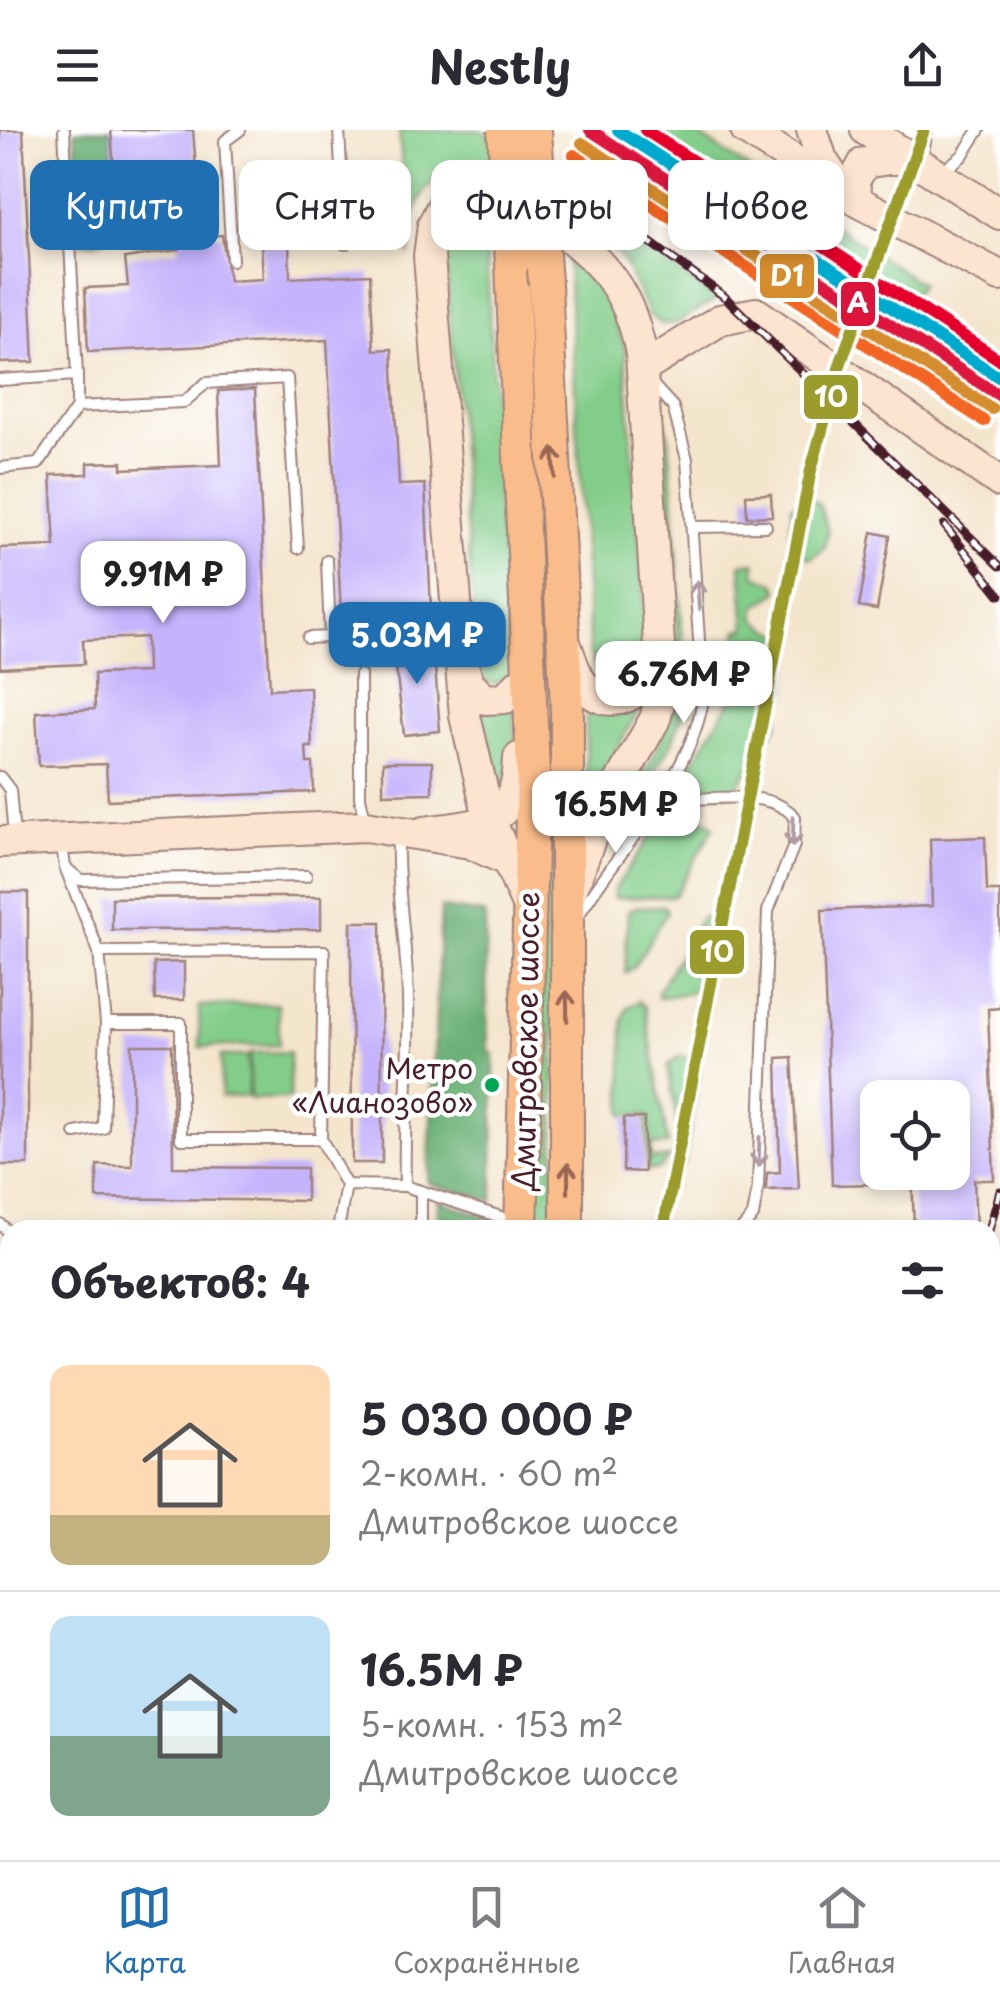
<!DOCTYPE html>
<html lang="ru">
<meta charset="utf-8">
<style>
:root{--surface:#fff;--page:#f7f7f7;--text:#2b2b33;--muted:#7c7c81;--line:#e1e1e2;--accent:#1f6fb2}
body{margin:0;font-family:"Playpen Sans",sans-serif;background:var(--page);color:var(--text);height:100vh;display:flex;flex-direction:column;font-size:38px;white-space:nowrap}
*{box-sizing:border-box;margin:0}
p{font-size:32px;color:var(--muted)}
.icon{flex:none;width:55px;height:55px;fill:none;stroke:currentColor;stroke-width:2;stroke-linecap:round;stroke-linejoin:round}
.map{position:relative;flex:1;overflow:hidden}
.drawer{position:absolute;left:0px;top:1090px;width:1000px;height:640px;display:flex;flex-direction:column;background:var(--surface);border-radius:30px 30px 0 0;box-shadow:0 5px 15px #0003}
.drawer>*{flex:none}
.guide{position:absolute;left:30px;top:30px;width:940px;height:90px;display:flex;gap:20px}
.buttons{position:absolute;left:860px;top:950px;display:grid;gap:20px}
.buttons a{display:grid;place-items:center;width:110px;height:110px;border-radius:20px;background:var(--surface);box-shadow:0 5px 15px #0003;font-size:50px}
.price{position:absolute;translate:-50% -85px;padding:0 22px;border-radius:20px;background:#fff;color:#222;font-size:32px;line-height:65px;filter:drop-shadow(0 2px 5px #0008)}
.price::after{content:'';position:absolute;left:50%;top:60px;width:30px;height:22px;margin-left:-15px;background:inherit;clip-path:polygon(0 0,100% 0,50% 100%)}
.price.on{background:var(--accent);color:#fff}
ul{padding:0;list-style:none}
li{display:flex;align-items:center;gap:30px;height:250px;padding:0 50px}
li+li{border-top:2px solid var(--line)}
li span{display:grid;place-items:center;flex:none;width:280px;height:200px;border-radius:20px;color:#555}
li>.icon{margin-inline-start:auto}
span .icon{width:120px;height:120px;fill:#fffc;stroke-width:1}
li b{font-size:42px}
h2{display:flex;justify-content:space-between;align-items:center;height:120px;padding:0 50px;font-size:42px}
.pill{padding:0 35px;border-radius:20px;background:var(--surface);box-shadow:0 5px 15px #0003;font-size:35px;line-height:90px}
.pill.on{background:var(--accent);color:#fff}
header{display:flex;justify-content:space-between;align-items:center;height:130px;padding:0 50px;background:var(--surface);font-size:45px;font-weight:700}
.tabs{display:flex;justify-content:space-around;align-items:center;height:140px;border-top:2px solid var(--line);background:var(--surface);font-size:28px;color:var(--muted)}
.tabs a{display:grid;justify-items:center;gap:5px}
.tabs .on{color:var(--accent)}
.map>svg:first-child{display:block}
.green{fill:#83cd8a;stroke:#66765a;stroke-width:2.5}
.forest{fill:#6ab076;stroke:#5a6850;stroke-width:2.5}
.building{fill:#c5b3fc}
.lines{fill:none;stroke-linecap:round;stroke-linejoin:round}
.lane-casing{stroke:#9f827c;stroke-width:14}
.secondary-casing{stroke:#9f827c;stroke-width:34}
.primary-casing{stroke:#9f827c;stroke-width:36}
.lane{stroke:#fff;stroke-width:10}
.secondary{stroke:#fde4d0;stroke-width:30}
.primary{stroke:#f9bc8a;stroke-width:32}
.rail-casing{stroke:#4a1f2b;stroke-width:9}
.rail{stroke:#fff;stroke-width:5;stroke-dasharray:15;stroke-linecap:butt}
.primary-bridge-casing{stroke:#9f827c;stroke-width:36;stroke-linecap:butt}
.primary-bridge{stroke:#f9bc8a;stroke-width:32}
.rail-1-casing{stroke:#fff;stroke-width:20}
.rail-2-casing{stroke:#fff;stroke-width:20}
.rail-3-casing{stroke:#fff;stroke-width:20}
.rail-4-casing{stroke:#fff;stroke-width:20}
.rail-5-casing{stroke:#fff;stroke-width:20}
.rail-1{stroke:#dc143c;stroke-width:12}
.rail-2{stroke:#d58c2d;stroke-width:12}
.rail-3{stroke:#00a9ce;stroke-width:12}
.rail-4{stroke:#f26522;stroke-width:12}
.rail-5{stroke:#e4002b;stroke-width:12}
.metro-1-casing{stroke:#fff;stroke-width:20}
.metro-1{stroke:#9b9c2c;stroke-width:12}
.oneway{stroke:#996656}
.oneway2{stroke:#ae9aa0}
.bus-dot{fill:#00a651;stroke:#fff;stroke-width:4}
.labels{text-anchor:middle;stroke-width:9;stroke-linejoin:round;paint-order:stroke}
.bus-label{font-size:28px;fill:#4a1f2b;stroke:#fff;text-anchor:end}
.street-label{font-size:30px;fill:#4a1f2b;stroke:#fff}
.line-badge{stroke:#fff;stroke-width:4}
.badge-label{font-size:28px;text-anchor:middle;font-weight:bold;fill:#fff}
</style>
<header><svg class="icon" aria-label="menu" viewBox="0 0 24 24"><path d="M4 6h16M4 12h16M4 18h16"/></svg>Nestly<svg class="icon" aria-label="share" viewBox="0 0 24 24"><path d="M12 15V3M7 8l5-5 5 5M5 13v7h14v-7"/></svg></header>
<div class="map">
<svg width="1000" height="1730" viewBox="0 0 1000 1730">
<rect width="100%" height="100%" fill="#fff"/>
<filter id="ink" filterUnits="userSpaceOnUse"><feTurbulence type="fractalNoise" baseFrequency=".01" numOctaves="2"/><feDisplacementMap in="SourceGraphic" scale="20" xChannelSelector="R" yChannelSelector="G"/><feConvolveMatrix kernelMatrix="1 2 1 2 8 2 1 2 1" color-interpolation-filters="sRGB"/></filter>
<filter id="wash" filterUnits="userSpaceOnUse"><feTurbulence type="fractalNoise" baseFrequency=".0048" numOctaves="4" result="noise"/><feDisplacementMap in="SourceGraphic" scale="40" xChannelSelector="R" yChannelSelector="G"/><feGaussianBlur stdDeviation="2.25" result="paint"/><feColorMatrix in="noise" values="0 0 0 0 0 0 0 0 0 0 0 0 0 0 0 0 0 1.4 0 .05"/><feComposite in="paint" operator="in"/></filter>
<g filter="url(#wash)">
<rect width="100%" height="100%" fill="#f4e5cd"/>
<!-- green -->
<path class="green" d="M399,0h82l236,169 -41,24 -14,1 -13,-9 -27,-57 -16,-16 -126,-81c-59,15 -67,37 -71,94z
M633,0h58l230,154 -16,22z
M483,64l26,473 -3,11 -11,6 -12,-4 -5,-11 -35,-436 15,-29z
M567,118l36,42 22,58 22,304 -17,27 -21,2 -10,-6 -9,-20z
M657,283l8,8 4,19 18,261 -16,44 -57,86 -5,-3 4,-10 40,-60 24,-55 -1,-77z
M807,368l12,6 9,28 -4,17 -13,9 -15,-5 -6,-13 2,-35z
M755,432v13l20,8 4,8 -22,15 -2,11c27,29 36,0 24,56l-17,-1 -4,19 21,19 -1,14 -45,69h-59l65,-106 -1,-57 8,-1 -5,-65z
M514,577l1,37 -11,52 -23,-86z
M586,578l38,4 16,-4 -44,78 -10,7z
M661,691h47l6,6 -40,69 -60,2v-8z
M546,731h9l-1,369h-19z
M664,776l3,6 -33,55 -9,6 3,-62 7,-4z
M709,786l-13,72 -7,5 -31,5v-7l43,-73z
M639,871l6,6 23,138h-17v14l19,-2 -11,12 -12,1v-54l-24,-1v-96l5,-12z
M278,874l1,41 -79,2 -1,-41z
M289,922l1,46 -40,1v-46z
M221,926h27v40l-27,1z
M679,926l13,2 9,8 -17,99 -16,-99z"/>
<!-- forest -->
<path class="forest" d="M75,0h36l6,103 -23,11 -15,-1z
M441,778l44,6 3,137 6,3 -1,147 -65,-18z
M438,1070l62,21v9l-62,-3z"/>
<g id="blocks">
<!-- building -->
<path class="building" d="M0,0h23l11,232 -34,1z
M111,0h82l6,77 -82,6z
M287,33l3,115 80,-4 4,76 18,-1 7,136 26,-1 6,125 -90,5 -14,-274 -239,12 -3,-64 43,-2 -3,-28 54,-8 -1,-12 44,-3 7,46 34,-2 -6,-115z
M255,259l15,300 40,-2 2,60h-6l1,16h6l1,29 -206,8 -2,-36 -67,2 -3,-54 59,-3 -1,-35 53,-2 -1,-35 -63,3 1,24 -84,4v-120l55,-2 -4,-71 37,-1v-11l34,-1v7l99,-4 -3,-74z
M771,364l1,22 -25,1 -1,-22z
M872,402l18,4 -13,74 -18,-3z
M433,511l7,90 -36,4 -11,-92z
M383,632h49v31l-49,1z
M985,707l2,54h13v117l-12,1 6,171h-20l2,49 -62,1 -2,-58h40v-74h-74v86l-46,1 -10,-275 110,-4 -2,-67z
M0,762h28v273h-28z
M243,767h78v32l-209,1v-32z
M351,792h30l1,241h-30z
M184,832v38h-29l-1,-37z
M132,915h40l1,122 133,1v33l-209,-3v-33l35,1z
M792,927l7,132 -33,1 1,-17 13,-1 -3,-114z
M624,988h20v54l-21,-1z"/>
</g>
</g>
<g filter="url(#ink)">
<use href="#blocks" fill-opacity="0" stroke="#9f827c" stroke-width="2.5"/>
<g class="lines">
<defs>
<path id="lane" d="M64,0l13,245
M339,0l6,114
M922,28l5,-28
M940,43l22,-17 17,-26
M232,130l-7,-119 15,-11
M0,250l77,-5v32
M0,338l38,-4 39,-57 107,-5 22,-19 81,-5 11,170
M693,397l73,-1
M327,431l3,75
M308,508l145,-7
M360,545v122l6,28
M0,647l10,13 4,46
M621,660c12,3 25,9 38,10 40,3 107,-16 136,17l-1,28 -26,66 -10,276 -5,29 -12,14
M398,705c-2,55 9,109 10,164 2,62 -5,125 -3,187l111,36
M62,715l3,22 34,85
M65,737l15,13 226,-4
M578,786c42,-69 111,-135 125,-216l-16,-241 -14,-52 -21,-23
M106,893h75v116h140
M75,1003l28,-5 3,-105 -7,-71 225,-1 -3,188 25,46 59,1
M421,1062v38
M0,1094l10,9
M338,1100l8,-45
M0,1360h10
M990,1486l10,-1
M851,1720v10
M974,1720v10
M338,1730l1,-10
M437,1730v-10
M706,1730l3,-10"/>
<path id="secondary" d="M746,0l113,72 141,74
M812,0l10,30 16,24
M866,0l134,84
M859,72l-6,-19 11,-20 31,-5 19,4
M642,239l78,-49 36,-7 244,169
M566,516c5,12 8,26 16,37 27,35 67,10 76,-26
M464,539l5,14 16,16 20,-1 15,-15
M424,702c59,-8 93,-5 95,-74
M0,712l366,-16 104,17 38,18
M530,782l-41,-94 -24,-102 -36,-460 4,-31 14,-28 34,-14c22,4 38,17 56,30 56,40 92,69 104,141l21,339 -7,26 -60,107 -25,68"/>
<path id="primary" d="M512,134l21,508 -12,458
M545,154l22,426v520
M491,1730v-10
M546,1730v-10"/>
</defs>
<!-- lane casing -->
<use href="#lane" class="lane-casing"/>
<!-- secondary casing -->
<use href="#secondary" class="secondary-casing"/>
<!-- primary casing -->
<use href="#primary" class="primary-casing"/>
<!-- lane -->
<use href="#lane" class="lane"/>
<!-- secondary -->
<use href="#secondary" class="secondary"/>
<!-- primary -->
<use href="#primary" class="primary"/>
<defs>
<path id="rail" d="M496,0l229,167 275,269
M944,395l56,70
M989,1100l11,-39
M771,1720l1,10
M750,1730l2,-10"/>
</defs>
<!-- rail casing -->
<use href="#rail" class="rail-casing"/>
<!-- rail -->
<use href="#rail" class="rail"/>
<defs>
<path id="primary-bridge" d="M504,0l8,134
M535,0l10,154"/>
</defs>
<!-- primary-bridge casing -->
<use href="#primary-bridge" class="primary-bridge-casing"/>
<!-- primary-bridge -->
<use href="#primary-bridge" class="primary-bridge"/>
<defs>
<path id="rail-1" d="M590,0l410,266"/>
<path id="rail-2" d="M582,13l410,266"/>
<path id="rail-3" d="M618,0l382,248"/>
<path id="rail-4" d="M574,25l410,266"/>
<path id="rail-5" d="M645,0l355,230"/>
</defs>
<!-- rail-1 casing -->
<use href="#rail-1" class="rail-1-casing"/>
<!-- rail-2 casing -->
<use href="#rail-2" class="rail-2-casing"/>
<!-- rail-3 casing -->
<use href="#rail-3" class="rail-3-casing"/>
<!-- rail-4 casing -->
<use href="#rail-4" class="rail-4-casing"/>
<!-- rail-5 casing -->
<use href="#rail-5" class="rail-5-casing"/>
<!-- rail-1 -->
<use href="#rail-1" class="rail-1"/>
<!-- rail-2 -->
<use href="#rail-2" class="rail-2"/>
<!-- rail-3 -->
<use href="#rail-3" class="rail-3"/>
<!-- rail-4 -->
<use href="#rail-4" class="rail-4"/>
<!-- rail-5 -->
<use href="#rail-5" class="rail-5"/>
<defs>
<path id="metro-1" d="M663,1100l148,-760 29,-105 84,-235"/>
</defs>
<!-- metro-1 casing -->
<use href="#metro-1" class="metro-1-casing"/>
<!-- metro-1 -->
<use href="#metro-1" class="metro-1"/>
</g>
<!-- one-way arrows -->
<defs><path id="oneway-shaft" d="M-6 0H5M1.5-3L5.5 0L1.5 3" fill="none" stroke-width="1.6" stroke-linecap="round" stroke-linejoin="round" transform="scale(2.5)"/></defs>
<g class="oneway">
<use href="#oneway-shaft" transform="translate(554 333) rotate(-93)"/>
<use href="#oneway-shaft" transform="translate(567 876) rotate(-91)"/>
<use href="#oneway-shaft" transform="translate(568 1048) rotate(-90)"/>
</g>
<g class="oneway2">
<use href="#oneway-shaft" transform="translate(698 465) rotate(-94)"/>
<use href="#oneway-shaft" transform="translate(793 702) rotate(92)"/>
<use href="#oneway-shaft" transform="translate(759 1022) rotate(92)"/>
</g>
</g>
<!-- markers -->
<circle class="bus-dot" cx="492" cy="955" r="9"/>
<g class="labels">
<!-- bus labels -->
<g class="bus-label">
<text x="473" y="949">Метро<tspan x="473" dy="34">«Лианозово»</tspan></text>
</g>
<!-- street labels -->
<g class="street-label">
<text transform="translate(527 911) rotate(-89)" y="10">Дмитровское шоссе</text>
</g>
</g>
<g class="line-badge">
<rect x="758" y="122" width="58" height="48" rx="10" fill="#d58c2d"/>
<rect x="839" y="150" width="38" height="48" rx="10" fill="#dc143c"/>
<rect x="802" y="243" width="58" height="48" rx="10" fill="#9b9c2c"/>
<rect x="688" y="798" width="58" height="48" rx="10" fill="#9b9c2c"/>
</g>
<g class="badge-label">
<text x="787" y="156">D1</text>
<text x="858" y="183">A</text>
<text x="831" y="277">10</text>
<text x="717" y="832">10</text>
</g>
</svg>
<div class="buttons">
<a><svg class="icon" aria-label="locate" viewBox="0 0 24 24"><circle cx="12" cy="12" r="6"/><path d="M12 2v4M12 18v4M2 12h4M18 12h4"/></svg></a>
</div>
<b class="price" style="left:163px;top:496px">9.91M ₽</b>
<b class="price on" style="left:417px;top:557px">5.03M ₽</b>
<b class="price" style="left:684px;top:596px">6.76M ₽</b>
<b class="price" style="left:616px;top:726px">16.5M ₽</b>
<div class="guide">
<a class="pill on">Купить</a>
<a class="pill">Снять</a>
<a class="pill">Фильтры</a>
<a class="pill">Новое</a>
</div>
<section class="drawer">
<h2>Объектов: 4<svg class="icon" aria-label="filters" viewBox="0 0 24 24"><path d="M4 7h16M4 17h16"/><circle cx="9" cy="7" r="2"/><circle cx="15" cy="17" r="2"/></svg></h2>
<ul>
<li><span style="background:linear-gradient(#ffd9b3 75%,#c2b280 0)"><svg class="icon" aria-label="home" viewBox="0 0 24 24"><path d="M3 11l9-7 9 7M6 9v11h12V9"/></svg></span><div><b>5 030 000 ₽</b><p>2-комн. · 60 m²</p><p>Дмитровское шоссе</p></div></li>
<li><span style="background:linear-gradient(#bfe0f5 60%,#7fa58c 0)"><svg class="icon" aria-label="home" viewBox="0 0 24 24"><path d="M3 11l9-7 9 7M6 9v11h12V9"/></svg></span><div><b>16.5M ₽</b><p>5-комн. · 153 m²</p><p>Дмитровское шоссе</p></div></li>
</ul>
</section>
</div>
<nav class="tabs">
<a class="on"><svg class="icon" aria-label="map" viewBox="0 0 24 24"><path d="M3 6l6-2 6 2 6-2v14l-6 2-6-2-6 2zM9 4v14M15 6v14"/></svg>Карта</a>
<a><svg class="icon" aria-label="saved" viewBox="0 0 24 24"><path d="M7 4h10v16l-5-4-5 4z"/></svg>Сохранённые</a>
<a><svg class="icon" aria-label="home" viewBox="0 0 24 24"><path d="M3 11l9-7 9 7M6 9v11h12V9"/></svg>Главная</a>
</nav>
